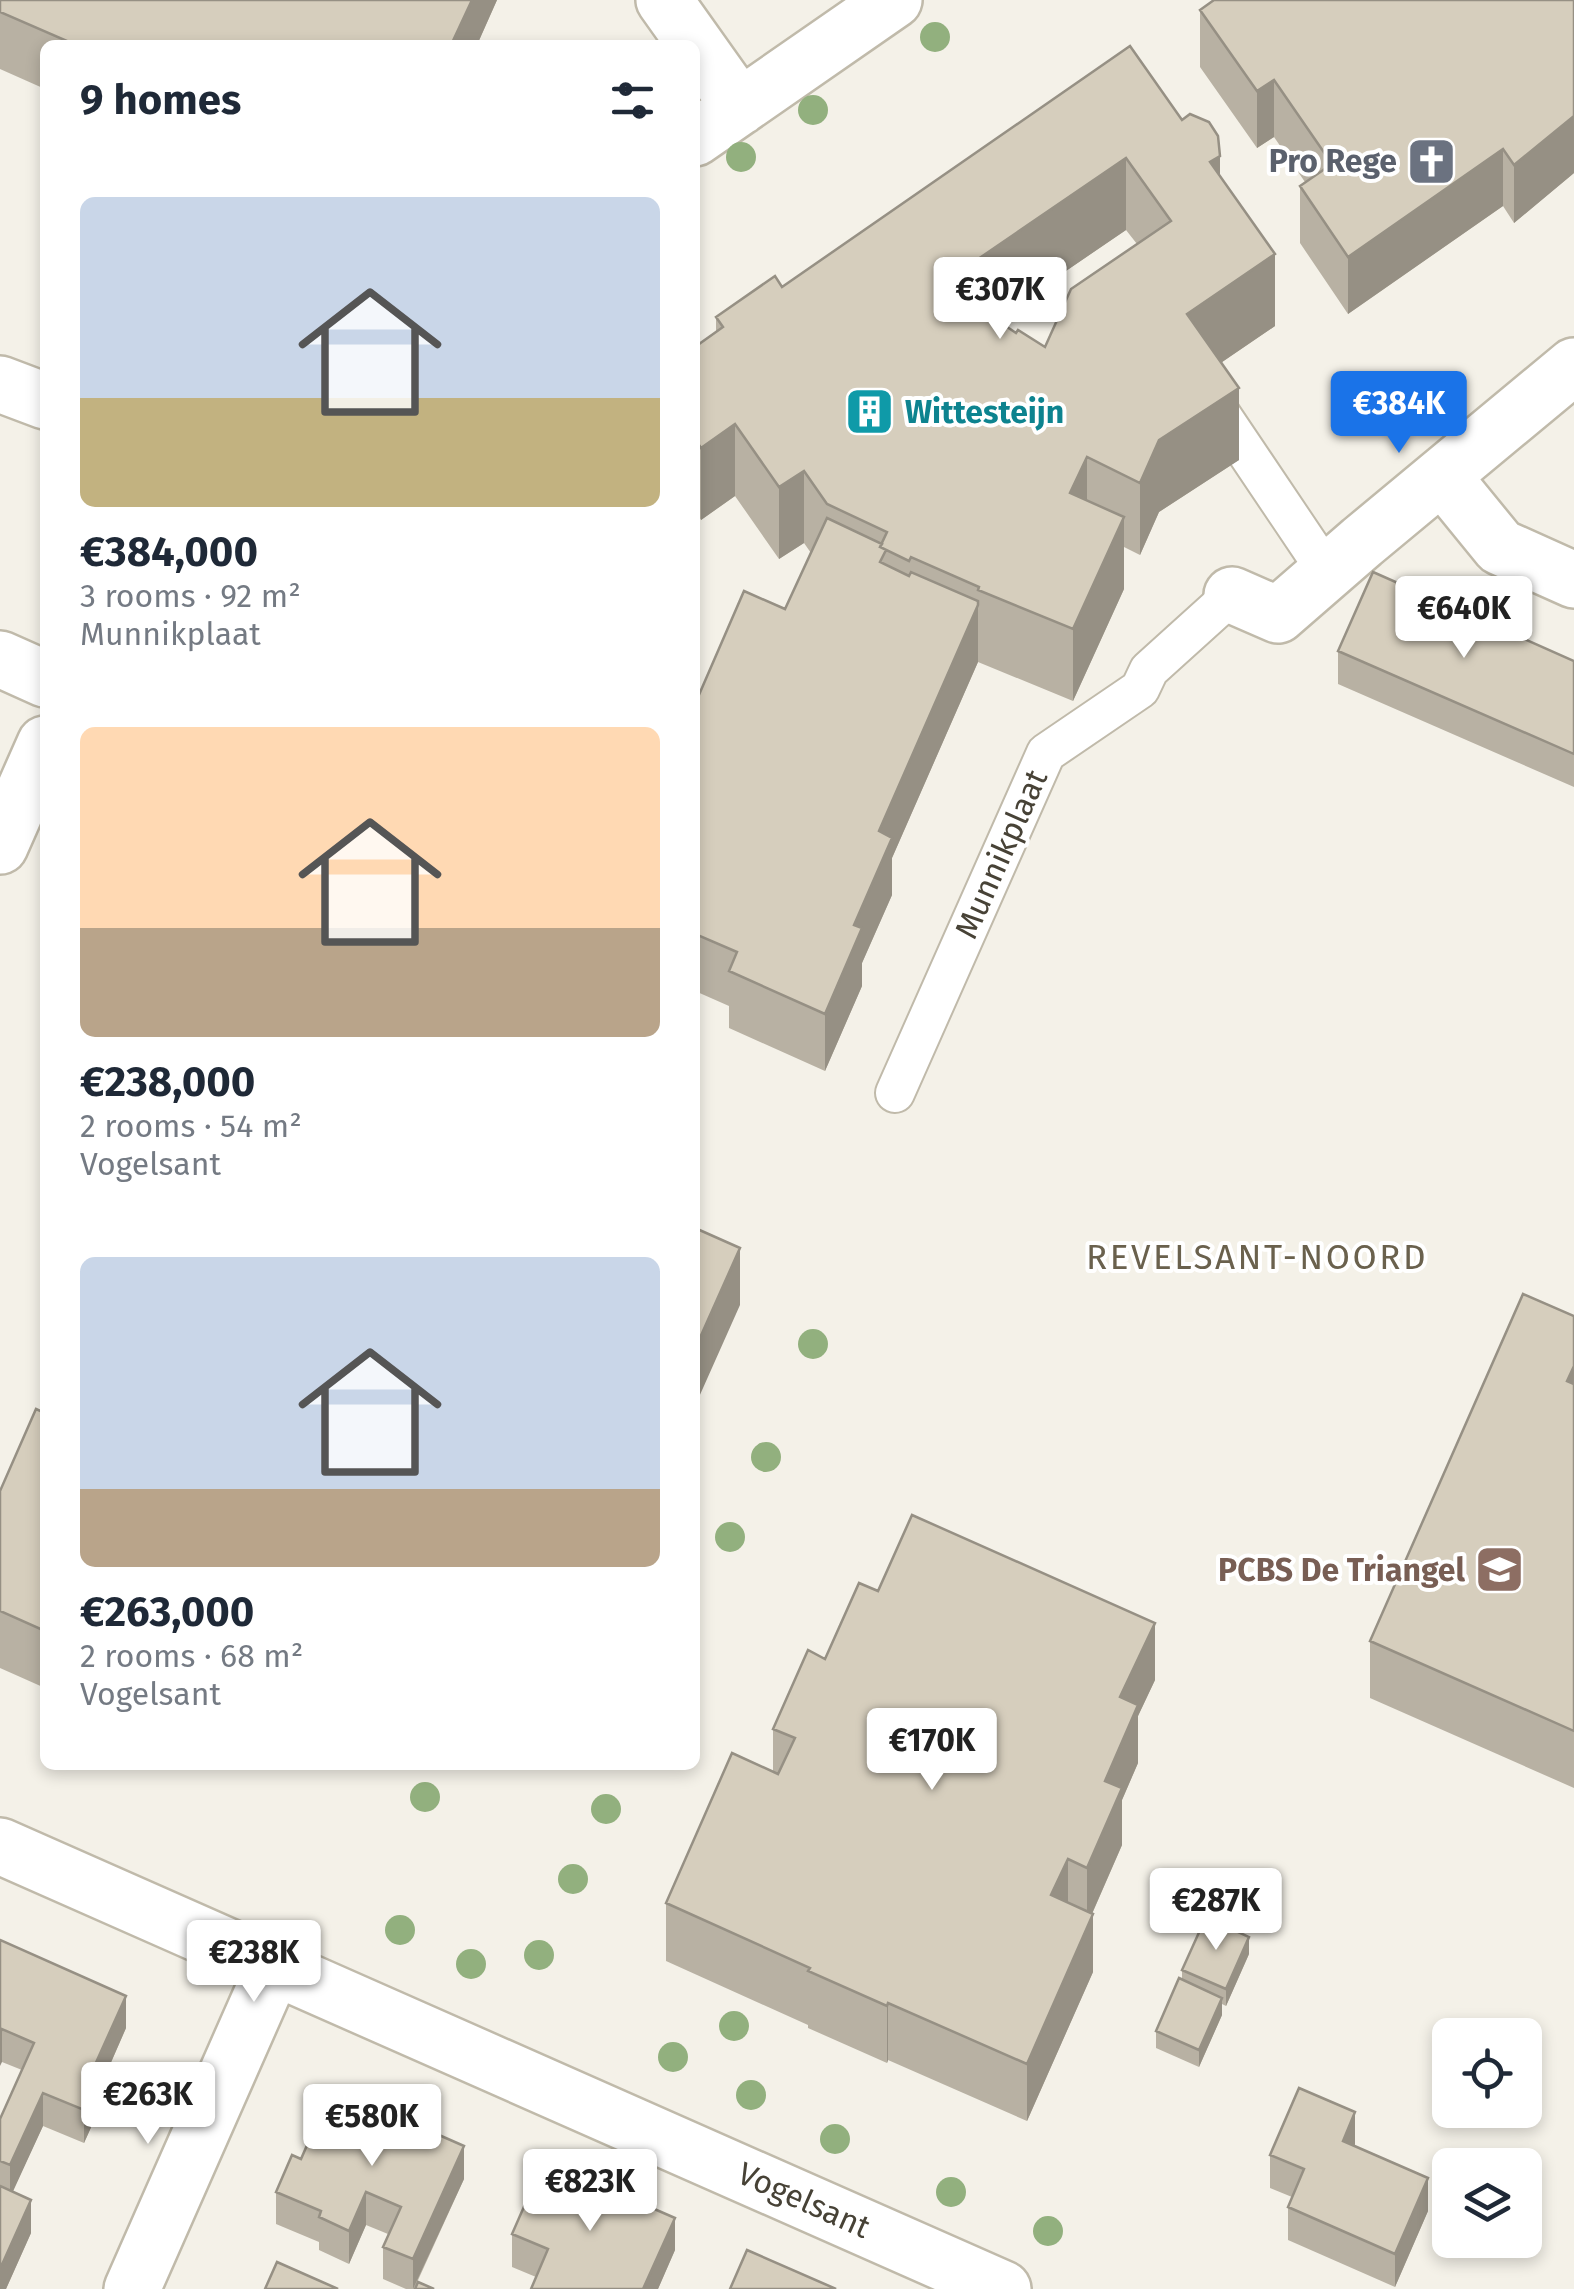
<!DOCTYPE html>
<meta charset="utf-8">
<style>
:root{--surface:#fff;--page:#f6f6f7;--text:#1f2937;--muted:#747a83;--accent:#1a73e8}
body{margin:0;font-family:"Fira Sans",sans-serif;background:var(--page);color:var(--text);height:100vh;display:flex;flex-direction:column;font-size:38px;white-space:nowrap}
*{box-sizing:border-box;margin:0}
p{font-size:32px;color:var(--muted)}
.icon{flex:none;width:55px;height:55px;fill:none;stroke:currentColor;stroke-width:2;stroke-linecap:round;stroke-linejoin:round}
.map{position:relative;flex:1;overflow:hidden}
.drawer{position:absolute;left:40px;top:40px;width:660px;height:1730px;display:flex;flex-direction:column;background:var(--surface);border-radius:15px;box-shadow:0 5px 15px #0003}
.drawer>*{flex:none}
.buttons{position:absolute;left:1432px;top:2018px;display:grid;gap:20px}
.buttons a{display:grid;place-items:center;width:110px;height:110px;border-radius:15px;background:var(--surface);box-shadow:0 5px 15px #0003;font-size:50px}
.price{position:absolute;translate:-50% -85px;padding:0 22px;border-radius:10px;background:#fff;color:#222;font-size:32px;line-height:65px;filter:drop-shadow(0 2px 5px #0008)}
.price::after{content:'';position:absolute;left:50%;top:60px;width:30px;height:22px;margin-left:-15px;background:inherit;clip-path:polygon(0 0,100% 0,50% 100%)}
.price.current{background:var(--accent);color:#fff}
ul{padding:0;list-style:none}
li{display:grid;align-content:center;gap:20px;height:530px;padding:0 40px}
li span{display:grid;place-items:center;height:310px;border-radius:15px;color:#555}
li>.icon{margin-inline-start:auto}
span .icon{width:180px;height:180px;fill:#fffc;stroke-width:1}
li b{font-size:42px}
h2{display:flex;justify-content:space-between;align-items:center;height:120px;padding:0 40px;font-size:42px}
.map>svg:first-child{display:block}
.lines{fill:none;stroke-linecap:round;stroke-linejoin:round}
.service-casing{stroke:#c0baaa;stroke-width:42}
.minor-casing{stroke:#c0baaa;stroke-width:60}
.service{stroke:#fff;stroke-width:38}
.minor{stroke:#fff;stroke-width:55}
.tree{fill:#92b07e}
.wall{fill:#b8b1a3;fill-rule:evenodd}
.shaded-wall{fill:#969084}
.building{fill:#d6cebd;stroke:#969084;stroke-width:2.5;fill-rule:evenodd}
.labels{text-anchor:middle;stroke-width:8;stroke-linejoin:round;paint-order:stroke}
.worship-label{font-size:32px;font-weight:bold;fill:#5b616d;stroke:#fff;text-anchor:end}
.culture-label{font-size:32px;font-weight:bold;fill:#0d838f;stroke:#fff;text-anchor:start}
.street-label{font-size:32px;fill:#474236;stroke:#fff}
.education-label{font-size:32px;font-weight:bold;fill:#785e54;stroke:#fff;text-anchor:end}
.neighbourhood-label{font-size:35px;letter-spacing:2.5px;fill:#6a614d;stroke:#fff}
</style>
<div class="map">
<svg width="1574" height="2289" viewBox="0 0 1574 2289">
<rect width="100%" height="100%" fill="#f4f1e8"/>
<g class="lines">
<defs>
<path id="service" d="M1212,401l115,171
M895,1093l151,-340 94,-64 9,-19 83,-75"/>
<path id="minor" d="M664,0l76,107
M695,138l199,-138
M0,384l45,17
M1442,476l58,71 74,33
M1232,595l46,20 84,-73 212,-176
M0,659l45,20
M0,846l45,-102
M0,1846l1003,443
M132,2289l142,-322"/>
</defs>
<!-- service casing -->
<use href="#service" class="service-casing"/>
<!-- minor casing -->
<use href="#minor" class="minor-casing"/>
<!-- service -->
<use href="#service" class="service"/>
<!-- minor -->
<use href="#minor" class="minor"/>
</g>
<!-- trees -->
<g class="tree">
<circle cx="935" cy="37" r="15"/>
<circle cx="813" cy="110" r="15"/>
<circle cx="741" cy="157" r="15"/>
<circle cx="813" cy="1344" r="15"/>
<circle cx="766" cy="1457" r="15"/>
<circle cx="730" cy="1537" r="15"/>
<circle cx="425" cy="1797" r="15"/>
<circle cx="606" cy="1809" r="15"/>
<circle cx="573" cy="1879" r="15"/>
<circle cx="400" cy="1930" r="15"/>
<circle cx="539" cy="1955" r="15"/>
<circle cx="471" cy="1964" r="15"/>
<circle cx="734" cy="2026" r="15"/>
<circle cx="673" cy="2057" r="15"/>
<circle cx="751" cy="2095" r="15"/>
<circle cx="835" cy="2139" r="15"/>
<circle cx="951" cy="2192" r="15"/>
<circle cx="1048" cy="2231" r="15"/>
</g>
<!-- wall -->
<path class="wall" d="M0,0h497l-20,45h-432v44l-45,-20z
M1574,0v173l-60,50 -11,-17 -155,108 -48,-71v-57l5,-4 -31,-45 -17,11 -57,-81v-57z
M1130,46l90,130 55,150 -53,36 17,98 -80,52 -19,43 -16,-8v42l-51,112 -95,-39 -86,196v37l-30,68v23l-37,85 -96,-43v-22l-34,-15v-287l90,-95 26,-56 -7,-10 -25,16 -44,-63 -34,24 -6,-9v-164l21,-14v-16l66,-30zM1126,230l11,14 -92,103 -29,-14 -21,-14z
M1338,651l236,10v126l-236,-103z
M1574,1316v472l-204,-90v-57z
M45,1413v275l-45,-20v-177z
M878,1591l277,89 -17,36v47l-16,37v45l-30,69 1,58 -66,149 -139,-61 -1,3 -79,-35v-3l-142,-64v-58l107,-132v-42z
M0,1940l126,88 -24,55v20l-18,40 -41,-17 -31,66 19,41 -25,56h-6v-170l22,-49 -20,-8z
M1249,1954l-23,52 -4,-2v11l-23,52 -43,-19v-17l26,-51v-10z
M1355,2144v2l73,65 -33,76 -107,-47v-33l4,-10 -22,-9v-33z
M301,2159l163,20 -50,110h-8l-23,-10v-32l5,-13 -22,-9 -17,39 -30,-14v-8l-43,-18v-32z
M512,2234l163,16 -17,39h-127l5,-12 -24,-10z"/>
<!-- shaded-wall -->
<path class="shaded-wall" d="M472,0h25l-20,45h-25z
M1274,80v57l-17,11v-57z
M1574,116v57l-60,50v-58z
M1503,149v57l-155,108v-57z
M1220,156v72l-10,-66z
M1126,158v72l-183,125v-72z
M1275,254v72l-88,60v-72z
M1239,388v72l-80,52 -19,43v-72l19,-43z
M735,424v72l-34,24v-72z
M1087,457v72l-17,-36z
M804,471v72l-25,16v-72z
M1124,517v72l-51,112v-72z
M978,605v57l-86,196v37l-30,68v23l-37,85v-57l29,-89 25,-94z
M740,1248v57l-45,101v-57z
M1574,1366v57l-7,-42z
M1155,1623v57l-17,36v47l-16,37v45l-35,80v-57l33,-171z
M1068,1859v57l-17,-21z
M1093,1914v58l-66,149v-57z
M1249,1937v17l-23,52v-17z
M126,1996v32l-24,55v20l-18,40v-33l10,-43z
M1222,1998v17l-23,52v-17z
M888,2003v57l-1,3v-57z
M2,2029v33l-2,4v-33z
M43,2093v33l-33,72v-33z
M1355,2112v32l-12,30v-33z
M464,2146v33l-51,110v-30z
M1428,2178v33l-33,76v-33z
M366,2192v33l-17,39v-33z
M31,2200v33l-25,56h-6v-20z
M675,2218v32l-17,39h-15z"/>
<!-- building -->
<path class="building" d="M0,0h472l-20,43 4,2h-380l-76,-33z
M1214,0h360v116l-60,49 -11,-16 -155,108 -48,-71 32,-22 -58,-84 -17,11 -57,-81z
M1130,46l52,74 8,-6 19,8 9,14 2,20 -10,6 65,92 -88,60 52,74 -80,52 -19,43 -53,-26 -17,36 54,24 -51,112 -95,-39 1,-3 -68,-30 -2,4 -29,-14 7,-15 -60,-28 -23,-33 -25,16 -44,-63 -34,24 -6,-9v-92l28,-20 -7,-10 59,-41 7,11zM1126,158l45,63 -100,68 -26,58 -27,-17 -2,3 -73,-50z
M827,518l55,26 -2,3 6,3 -6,12 29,14 2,-4 67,29v4l-99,226 13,7 -38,87 8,3 -37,86 -96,-43 8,-19 -42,-18v-175l3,-6 -3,-1v-48l49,-113 41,18z
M1373,572l201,89v93l-236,-103z
M695,1228l45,20 -45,101z
M1523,1294l51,22v50l-7,15 7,3v347l-204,-90z
M36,1409l9,4v218l-45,-20v-120z
M912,1515l243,108 -35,74 18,8 -33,76 17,7 -35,80 -19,-9 -17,36 42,19 -66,150 -139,-61 -1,3 -79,-35 2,-3 -144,-65 66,-150 46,21 17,-36 -22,-9 35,-79 17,9 34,-76 19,8z
M1206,1917l43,20 -23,52 -44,-19z
M0,1940l126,56 -32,71 8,3 -18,40 -41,-17 -33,72 -10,-4v-42l34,-76 -32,-14 -2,4z
M1179,1978l43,20 -23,52 -43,-19z
M332,2088l132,58 -51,113 -30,-12 18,-40 -35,-15 -17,39 -30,-14 2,-6 -45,-19 16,-37 9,4z
M1299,2088l56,24 -12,29 85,37 -33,76 -107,-47 16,-38 -34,-14z
M544,2161l131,57 -32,71h-112l17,-40 -36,-15z
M0,2186l31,14 -31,69z
M747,2250l89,39h-106z
M277,2262l61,27h-73z
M418,2282l16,7h-19z"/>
<!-- icons -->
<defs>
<symbol id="church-square" viewBox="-11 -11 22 22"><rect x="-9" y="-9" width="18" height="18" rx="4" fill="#6b7280" stroke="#fff"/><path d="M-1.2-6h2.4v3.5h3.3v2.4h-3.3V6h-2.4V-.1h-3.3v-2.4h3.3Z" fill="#fff"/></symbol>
<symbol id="building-square" viewBox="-11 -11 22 22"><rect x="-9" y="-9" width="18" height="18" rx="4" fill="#0f9aa8" stroke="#fff"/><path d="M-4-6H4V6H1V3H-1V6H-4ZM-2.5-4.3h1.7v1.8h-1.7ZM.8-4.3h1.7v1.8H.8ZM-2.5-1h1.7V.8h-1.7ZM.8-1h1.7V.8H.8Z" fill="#fff"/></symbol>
<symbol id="school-square" viewBox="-11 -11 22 22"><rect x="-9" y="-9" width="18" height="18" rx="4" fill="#8d6e63" stroke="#fff"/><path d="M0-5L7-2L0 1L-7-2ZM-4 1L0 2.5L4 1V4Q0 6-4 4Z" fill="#fff"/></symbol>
</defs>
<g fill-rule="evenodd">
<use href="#church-square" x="1404" y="134" width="55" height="55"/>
<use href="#building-square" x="842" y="384" width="55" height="55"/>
<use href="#school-square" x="1472" y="1542" width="55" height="55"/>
</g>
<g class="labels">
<!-- worship labels -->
<g class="worship-label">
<text x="1397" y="172">Pro Rege</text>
</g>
<!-- culture labels -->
<g class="culture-label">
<text x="905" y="423">Wittesteijn</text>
</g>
<!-- street labels -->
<g class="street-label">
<text transform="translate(1001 854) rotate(-66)" y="11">Munnikplaat</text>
<text transform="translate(804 2200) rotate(24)" y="11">Vogelsant</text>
</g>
<!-- education labels -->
<g class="education-label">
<text x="1465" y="1581">PCBS De Triangel</text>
</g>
<!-- neighbourhood labels -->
<g class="neighbourhood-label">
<text x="1257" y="1269">REVELSANT-NOORD</text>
</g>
</g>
</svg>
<div class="buttons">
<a><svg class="icon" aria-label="locate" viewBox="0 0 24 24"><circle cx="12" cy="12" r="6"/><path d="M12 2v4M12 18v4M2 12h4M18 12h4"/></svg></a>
<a><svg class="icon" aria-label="layers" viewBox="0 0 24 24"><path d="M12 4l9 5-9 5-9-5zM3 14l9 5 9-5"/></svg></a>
</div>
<b class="price" style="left:1000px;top:342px">€307K</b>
<b class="price current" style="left:1399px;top:456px">€384K</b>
<b class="price" style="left:1464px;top:661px">€640K</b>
<b class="price" style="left:932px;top:1793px">€170K</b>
<b class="price" style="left:1216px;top:1953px">€287K</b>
<b class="price" style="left:254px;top:2005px">€238K</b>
<b class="price" style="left:148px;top:2147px">€263K</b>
<b class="price" style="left:372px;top:2169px">€580K</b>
<b class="price" style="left:590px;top:2234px">€823K</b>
<section class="drawer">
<h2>9 homes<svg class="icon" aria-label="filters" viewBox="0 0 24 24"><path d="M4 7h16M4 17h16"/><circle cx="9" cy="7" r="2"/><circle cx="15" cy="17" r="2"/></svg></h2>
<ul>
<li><span style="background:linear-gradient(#c9d6e8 65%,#c2b280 0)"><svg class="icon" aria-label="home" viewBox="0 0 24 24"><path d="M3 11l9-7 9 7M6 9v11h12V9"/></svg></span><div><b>€384,000</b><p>3 rooms · 92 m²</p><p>Munnikplaat</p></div></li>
<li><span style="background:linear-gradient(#ffd9b3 65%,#b9a48a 0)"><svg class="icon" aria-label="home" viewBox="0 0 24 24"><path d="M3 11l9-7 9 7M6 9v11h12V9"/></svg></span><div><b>€238,000</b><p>2 rooms · 54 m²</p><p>Vogelsant</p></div></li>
<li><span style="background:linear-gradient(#c9d6e8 75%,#b9a48a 0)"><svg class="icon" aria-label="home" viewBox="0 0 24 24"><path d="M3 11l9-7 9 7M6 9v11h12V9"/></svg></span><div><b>€263,000</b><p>2 rooms · 68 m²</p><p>Vogelsant</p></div></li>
</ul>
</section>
</div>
